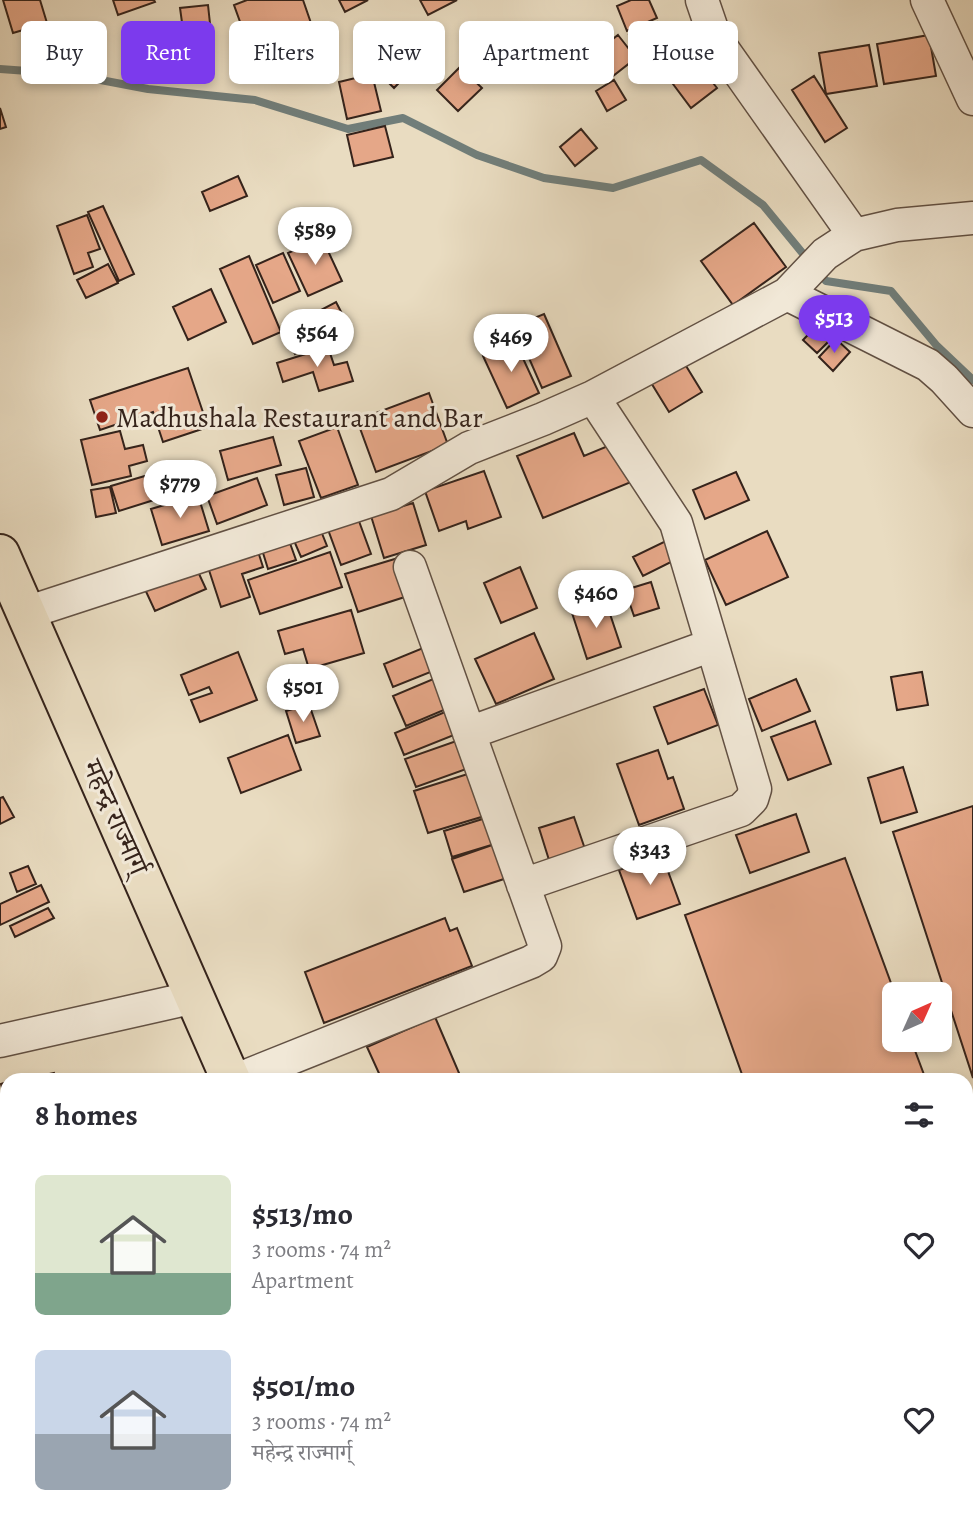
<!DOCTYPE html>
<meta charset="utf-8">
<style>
:root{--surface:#fff;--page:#f7f7f7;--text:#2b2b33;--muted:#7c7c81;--accent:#7c3aed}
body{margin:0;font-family:Alegreya,"Noto Serif Devanagari",serif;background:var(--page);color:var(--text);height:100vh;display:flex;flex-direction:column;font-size:26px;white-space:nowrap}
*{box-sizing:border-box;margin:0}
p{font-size:23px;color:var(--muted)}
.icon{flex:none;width:38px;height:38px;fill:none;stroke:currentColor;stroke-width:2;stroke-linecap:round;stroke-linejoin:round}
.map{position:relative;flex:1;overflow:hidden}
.drawer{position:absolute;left:0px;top:1073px;width:973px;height:450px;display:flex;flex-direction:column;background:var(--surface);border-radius:21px 21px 0 0;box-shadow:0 4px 10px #0003}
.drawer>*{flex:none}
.banner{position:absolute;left:21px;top:21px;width:931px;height:63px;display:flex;gap:14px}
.needle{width:46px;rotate:45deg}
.tools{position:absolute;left:882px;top:982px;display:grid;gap:14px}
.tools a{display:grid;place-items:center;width:70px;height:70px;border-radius:10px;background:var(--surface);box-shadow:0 4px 10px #0003;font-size:35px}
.price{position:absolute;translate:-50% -60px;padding:0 16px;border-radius:24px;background:#fff;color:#222;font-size:23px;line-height:46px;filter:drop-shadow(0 2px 4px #0008)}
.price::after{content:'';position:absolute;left:50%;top:42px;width:21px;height:16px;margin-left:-10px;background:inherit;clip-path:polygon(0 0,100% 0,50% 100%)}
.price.current{background:var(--accent);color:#fff}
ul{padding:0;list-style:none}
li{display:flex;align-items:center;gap:21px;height:175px;padding:0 35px}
li span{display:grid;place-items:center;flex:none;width:196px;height:140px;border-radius:10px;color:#555}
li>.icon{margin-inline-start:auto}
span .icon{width:84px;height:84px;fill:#fffc;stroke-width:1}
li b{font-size:30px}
h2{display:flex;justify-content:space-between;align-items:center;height:84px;padding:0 35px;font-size:30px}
.pill{padding:0 24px;border-radius:10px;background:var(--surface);box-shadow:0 4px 10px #0003;font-size:24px;line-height:63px}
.pill.current{background:var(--accent);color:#fff}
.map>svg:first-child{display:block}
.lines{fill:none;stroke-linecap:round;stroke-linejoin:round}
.stream{stroke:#717e7a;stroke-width:8}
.building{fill:#e5a788;stroke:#35231b;stroke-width:2}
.minor-casing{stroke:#625144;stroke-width:35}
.highway-casing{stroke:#35231b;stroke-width:42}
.minor{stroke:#f1e8d7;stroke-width:32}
.highway{stroke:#e9dcc1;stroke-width:38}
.poi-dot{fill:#8f2418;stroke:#f1e8d7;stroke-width:2.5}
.labels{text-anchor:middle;stroke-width:6;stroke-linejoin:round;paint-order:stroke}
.poi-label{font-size:28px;fill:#35231b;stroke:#f1e8d7;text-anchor:start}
.street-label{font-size:28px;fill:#35231b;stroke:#f1e8d7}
</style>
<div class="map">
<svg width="973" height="1521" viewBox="0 0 973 1521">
<rect width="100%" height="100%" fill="#e9dcc1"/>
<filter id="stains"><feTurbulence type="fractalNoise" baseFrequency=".00286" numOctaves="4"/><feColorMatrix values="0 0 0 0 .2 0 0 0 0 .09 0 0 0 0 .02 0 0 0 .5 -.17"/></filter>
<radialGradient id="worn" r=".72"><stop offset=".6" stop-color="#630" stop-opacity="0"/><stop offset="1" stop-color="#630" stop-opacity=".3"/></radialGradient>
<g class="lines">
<!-- stream -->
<path class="stream" d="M0,69l69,5 79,15 107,11 93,29 55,-11 74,37 67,23 69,10 88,-28 62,45 46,56
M818,271l8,10 65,10 46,55 36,34"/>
</g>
<!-- building -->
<path class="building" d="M3,0h37l7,23 -34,10z
M113,0h41l1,2 -37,13z
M247,0h56l20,58 -62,22 -27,-75z
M339,0h29l-23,12z
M420,0h37l-29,15z
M631,0h18l8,18 -30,13 -10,-25z
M208,5l3,28 -27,4 -4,-29z
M657,22l12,24 -29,14 -11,-25z
M618,35l18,23 -23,18 -18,-23z
M929,35l7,41 -52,8 -7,-40z
M693,40l12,16 -20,16 -13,-16z
M400,42l20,19 -26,27 -20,-20z
M869,45l8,41 -51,8 -7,-41z
M699,65l18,23 -26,20 -18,-24z
M460,67l22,21 -24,23 -21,-21z
M372,74l9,37 -34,8 -8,-37z
M814,76l33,52 -22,14 -33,-52z
M614,80l12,20 -19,11 -11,-20z
M0,108l6,19 -6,2z
M385,126l8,31 -39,9 -7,-31z
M581,129l16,19 -22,18 -15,-19z
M238,176l9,20 -37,15 -8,-19z
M103,206l31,68 -15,7 -31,-69z
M87,215l13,34 -12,4 5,14 -19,7 -17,-48z
M754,223l32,44 -53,38 -32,-44z
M322,238l20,43 -34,15 -20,-43z
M283,253l17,38 -27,12 -17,-38z
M249,256l32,76 -28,12 -33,-75z
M108,264l10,19 -32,15 -9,-18z
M211,289l15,33 -38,18 -15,-33z
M336,302l14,27 -31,16 -15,-26z
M544,314l27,62 -29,12 -27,-62z
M825,317l15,13 -23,23 -14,-13z
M297,320l13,26 -15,8 -13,-26z
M836,339l14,13 -17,19 -14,-14z
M515,341l24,52 -32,15 -24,-52z
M328,347l6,18 13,-3 6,19 -34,10 -6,-19 -30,10 -6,-19z
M683,361l19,31 -33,20 -19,-31z
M188,368l20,59 -45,15 -10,-30 -53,18 -10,-30z
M429,393l19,52 -72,27 -19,-52z
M337,427l21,58 -37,13 -22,-57z
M120,431l5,18 18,-4 4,16 -18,5 2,10 -39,9 -11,-45z
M574,433l10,23 36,-15 16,39 -93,38 -26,-62z
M273,437l8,28 -53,15 -8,-29z
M306,468l8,29 -30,8 -8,-30z
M165,470l8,24 -54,17 -8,-25z
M484,471l17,46 -33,12 -2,-8 -27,10 -14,-40z
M736,472l13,28 -44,19 -12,-29z
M257,478l10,27 -50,19 -10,-28z
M110,487l6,26 -20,4 -5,-27z
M198,495l11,36 -47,14 -11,-36z
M413,503l13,42 -42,13 -13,-42z
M356,513l15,41 -30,11 -15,-41z
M319,526l8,20 -26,11 -9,-21z
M767,531l21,46 -62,28 -21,-45z
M286,532l10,28 -28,9 -9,-29z
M670,539l9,19 -36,18 -10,-19z
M256,545l7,22 -21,7 8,23 -29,10 -15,-46z
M330,552l12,35 -82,27 -12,-34z
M398,558l13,37 -53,17 -13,-38z
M194,563l12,26 -51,22 -12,-26z
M520,567l17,41 -36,15 -17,-40z
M651,582l8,26 -25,8 -9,-26z
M606,602l15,45 -34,12 -15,-46z
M351,610l13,43 -55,16 -6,-20 -18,5 -7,-23z
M534,633l20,46 -58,25 -21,-45z
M423,648l10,23 -40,16 -9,-23z
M238,652l19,48 -57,22 -9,-22 21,-7 -3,-6 -20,8 -8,-20z
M922,672l6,33 -31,5 -6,-33z
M438,677l13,30 -45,19 -13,-30z
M796,679l14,32 -48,20 -13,-32z
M704,689l14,36 -50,19 -14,-37z
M309,704l11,32 -24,7 -10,-32z
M445,712l9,23 -50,20 -9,-22z
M815,721l16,43 -43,16 -17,-43z
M288,735l13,35 -60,23 -13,-35z
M462,739l10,28 -56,20 -11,-28z
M658,750l10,29 5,-2 11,32 -45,16 -22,-61z
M903,767l14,45 -36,11 -13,-45z
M474,772l14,43 -60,18 -14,-42z
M3,797l11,20 -14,7v-26z
M973,806v272l-80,-246z
M796,814l13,38 -59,21 -14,-38z
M489,817l9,26 -46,14 -8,-26z
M574,817l11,32 -36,11 -10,-32z
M495,844l12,34 -43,14 -12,-33z
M662,855l18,49 -43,15 -18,-49z
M845,858l50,136 -1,46h17l15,40h-182l-59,-165z
M28,866l8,18 -19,8 -7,-19z
M41,885l8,17 -49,23v-21z
M48,908l6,10 -39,19 -5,-11z
M445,918l5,13 7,-3 15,38 -148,57 -19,-51z
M435,1017l27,63h-80l-15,-33z
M54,1073l2,7h-25v-2z
M7,1082v24l-6,-22z
M7,1136v36l-7,3v-36z
M7,1194v33l-3,1 -4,-8v-23z
M973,1203v98l-7,2v-98z
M7,1229v55l-7,3v-55z
M966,1413h3l4,23v25l-7,1z
M7,1450v66h39l-14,5h-23l-9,-21v-47z
M549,1516h56l1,5h-56z"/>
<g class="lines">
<defs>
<path id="minor" d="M702,0l13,38 139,197
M927,0l46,99
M787,294l141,71 16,14 29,32
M26,613l365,-119 78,-46 74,-29 50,-22 194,-103 38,-40 29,-19 43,-10 76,-7
M469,733l243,-88
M523,885l218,-75 11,-11 3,-10 -79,-266 -83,-126
M0,1041l195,-44
M236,1080l295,-118 10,-6 4,-10 -135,-379
M196,1521l29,-5"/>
<path id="highway" d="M0,554l231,526
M439,1516l3,5"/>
</defs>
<!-- minor casing -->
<use href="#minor" class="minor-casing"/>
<!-- highway casing -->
<use href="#highway" class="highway-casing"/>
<!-- minor -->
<use href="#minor" class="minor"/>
<!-- highway -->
<use href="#highway" class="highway"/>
</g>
<!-- markers -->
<circle class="poi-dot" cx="102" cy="417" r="7"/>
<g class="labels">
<!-- poi labels -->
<g class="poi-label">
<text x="116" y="427">Madhushala Restaurant and Bar</text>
</g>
<!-- street labels -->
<g class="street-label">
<text transform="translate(116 817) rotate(66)" y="10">महेन्द्र राज्मार्ग्</text>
</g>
</g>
<rect width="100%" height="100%" filter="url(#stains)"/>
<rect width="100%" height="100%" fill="url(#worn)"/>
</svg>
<div class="tools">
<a><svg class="needle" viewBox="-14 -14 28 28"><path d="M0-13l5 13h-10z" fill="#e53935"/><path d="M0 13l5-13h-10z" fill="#7c7c81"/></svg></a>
</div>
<b class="price" style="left:315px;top:267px">$589</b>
<b class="price current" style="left:834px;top:355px">$513</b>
<b class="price" style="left:317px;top:369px">$564</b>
<b class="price" style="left:511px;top:374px">$469</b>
<b class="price" style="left:180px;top:520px">$779</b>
<b class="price" style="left:596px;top:630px">$460</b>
<b class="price" style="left:303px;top:724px">$501</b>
<b class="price" style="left:650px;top:887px">$343</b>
<div class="banner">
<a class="pill">Buy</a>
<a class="pill current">Rent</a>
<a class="pill">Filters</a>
<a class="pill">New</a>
<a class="pill">Apartment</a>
<a class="pill">House</a>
</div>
<section class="drawer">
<h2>8 homes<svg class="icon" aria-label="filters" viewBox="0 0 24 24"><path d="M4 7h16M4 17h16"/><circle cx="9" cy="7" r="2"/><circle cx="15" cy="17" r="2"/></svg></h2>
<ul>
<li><span style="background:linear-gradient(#dfe7d0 70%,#7fa58c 0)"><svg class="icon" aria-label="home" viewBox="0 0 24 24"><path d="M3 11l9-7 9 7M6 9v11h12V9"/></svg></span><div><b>$513/mo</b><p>3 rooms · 74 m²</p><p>Apartment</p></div><svg class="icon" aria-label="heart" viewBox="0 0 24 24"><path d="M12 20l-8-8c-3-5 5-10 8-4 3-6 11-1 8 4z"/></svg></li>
<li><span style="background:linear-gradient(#c9d6e8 60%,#9aa5b1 0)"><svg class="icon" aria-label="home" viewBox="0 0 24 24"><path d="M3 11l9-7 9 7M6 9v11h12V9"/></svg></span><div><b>$501/mo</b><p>3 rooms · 74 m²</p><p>महेन्द्र राज्मार्ग्</p></div><svg class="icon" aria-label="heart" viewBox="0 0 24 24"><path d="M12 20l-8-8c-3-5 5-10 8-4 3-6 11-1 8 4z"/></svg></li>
</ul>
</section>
</div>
